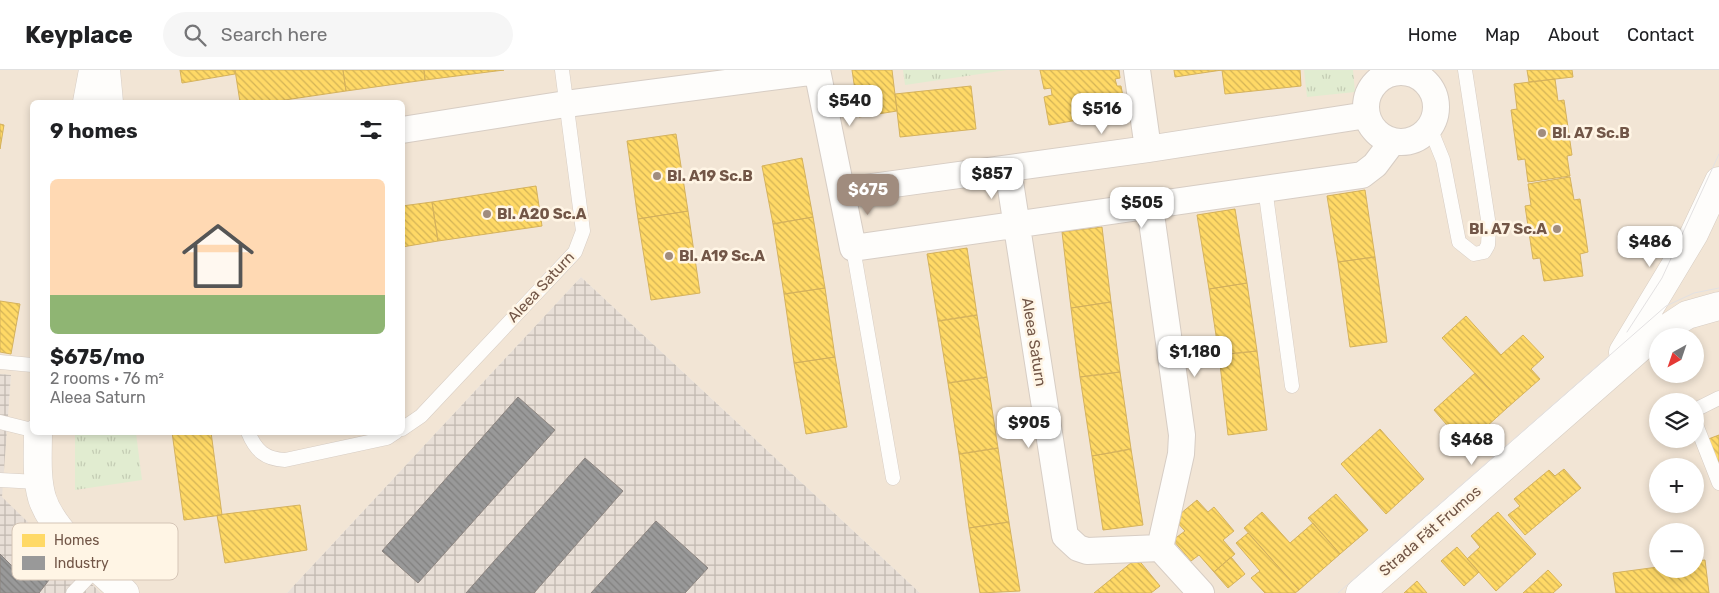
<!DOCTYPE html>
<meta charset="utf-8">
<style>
:root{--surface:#fff;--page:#f6f6f6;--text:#202124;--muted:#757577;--line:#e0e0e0;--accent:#a08c7e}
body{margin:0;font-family:Rubik,sans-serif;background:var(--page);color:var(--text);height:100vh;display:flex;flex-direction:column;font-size:19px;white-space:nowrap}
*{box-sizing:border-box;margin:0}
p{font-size:16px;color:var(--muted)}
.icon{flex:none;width:28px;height:28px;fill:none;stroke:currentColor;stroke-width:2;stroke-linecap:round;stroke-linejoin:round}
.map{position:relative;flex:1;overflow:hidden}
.side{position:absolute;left:30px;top:30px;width:375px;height:335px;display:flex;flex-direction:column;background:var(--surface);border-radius:8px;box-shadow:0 2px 8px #0003}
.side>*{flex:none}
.needle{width:32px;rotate:220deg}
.fabs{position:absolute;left:1649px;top:258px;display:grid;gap:10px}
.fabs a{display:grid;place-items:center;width:55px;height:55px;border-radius:50%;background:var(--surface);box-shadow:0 2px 8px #0003;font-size:25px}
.price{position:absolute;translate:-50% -42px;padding:0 11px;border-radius:10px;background:#fff;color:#222;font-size:16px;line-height:32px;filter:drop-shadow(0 1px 2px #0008)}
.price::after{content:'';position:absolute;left:50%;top:30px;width:15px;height:11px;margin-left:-8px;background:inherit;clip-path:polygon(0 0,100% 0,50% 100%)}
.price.selected{background:var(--accent);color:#fff}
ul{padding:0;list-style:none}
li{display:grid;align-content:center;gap:10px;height:265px;padding:0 20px}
li span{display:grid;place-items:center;height:155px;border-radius:8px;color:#555}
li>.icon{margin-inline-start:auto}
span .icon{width:90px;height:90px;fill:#fffc;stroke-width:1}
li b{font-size:21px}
h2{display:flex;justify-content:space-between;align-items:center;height:60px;padding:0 20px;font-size:21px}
header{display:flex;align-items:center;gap:30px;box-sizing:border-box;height:70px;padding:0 25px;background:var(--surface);border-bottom:1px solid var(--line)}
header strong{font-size:24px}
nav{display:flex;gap:28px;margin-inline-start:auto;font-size:18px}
.search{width:350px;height:45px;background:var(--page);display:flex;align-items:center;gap:12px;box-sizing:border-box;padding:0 18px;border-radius:28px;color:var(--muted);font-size:19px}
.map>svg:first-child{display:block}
.residential{fill:#f2e5d5;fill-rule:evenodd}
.industrial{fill:url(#industrial-grid)}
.park{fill:url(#park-tufts)}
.homes{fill:url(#homes-back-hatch);stroke:#d5b25d}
.industry{fill:url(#industry-back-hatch);stroke:#8d8580}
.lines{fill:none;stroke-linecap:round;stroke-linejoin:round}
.service-casing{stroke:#d7cdc4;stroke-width:15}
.minor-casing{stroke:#d7cdc4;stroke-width:28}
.tertiary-casing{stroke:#d7cdc4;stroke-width:29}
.secondary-casing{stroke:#d6ccc2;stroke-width:29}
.service{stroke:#fefdfb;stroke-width:14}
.minor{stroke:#fefdfb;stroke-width:26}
.tertiary{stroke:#fefdfb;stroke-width:28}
.secondary{stroke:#fefdfb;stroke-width:28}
.tram{stroke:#e3e1e2;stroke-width:1}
.poi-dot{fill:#a08c7e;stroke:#fff5e5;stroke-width:2}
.labels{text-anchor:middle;stroke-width:5;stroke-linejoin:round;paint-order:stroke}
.poi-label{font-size:15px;font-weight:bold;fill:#725647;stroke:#fff5e5;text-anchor:start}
.street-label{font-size:15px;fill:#725647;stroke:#fff5e5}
.key{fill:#fff5e5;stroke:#d5c5b6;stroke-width:1}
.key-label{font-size:14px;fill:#725647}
</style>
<header>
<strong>Keyplace</strong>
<div class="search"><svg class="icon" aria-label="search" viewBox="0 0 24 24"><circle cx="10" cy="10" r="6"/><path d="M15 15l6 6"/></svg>Search here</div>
<nav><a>Home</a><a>Map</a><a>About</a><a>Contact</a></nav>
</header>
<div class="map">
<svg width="1719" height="523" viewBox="0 0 1719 523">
<defs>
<pattern id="industrial-grid" width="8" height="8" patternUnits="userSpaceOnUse" patternTransform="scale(1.25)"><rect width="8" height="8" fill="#e8dfd7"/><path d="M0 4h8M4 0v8" fill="none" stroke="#c0b8b0"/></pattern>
<pattern id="park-tufts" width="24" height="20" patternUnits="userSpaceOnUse" patternTransform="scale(1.25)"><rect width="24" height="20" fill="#e1ecd0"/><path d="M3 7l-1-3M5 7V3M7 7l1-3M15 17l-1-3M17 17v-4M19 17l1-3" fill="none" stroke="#c4ccb4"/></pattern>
<pattern id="homes-back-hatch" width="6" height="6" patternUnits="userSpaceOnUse" patternTransform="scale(1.25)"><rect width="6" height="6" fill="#ffd966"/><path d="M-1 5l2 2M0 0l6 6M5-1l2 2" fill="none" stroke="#d3b356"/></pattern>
<pattern id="industry-back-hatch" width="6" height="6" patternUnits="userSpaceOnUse" patternTransform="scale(1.25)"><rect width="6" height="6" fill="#999"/><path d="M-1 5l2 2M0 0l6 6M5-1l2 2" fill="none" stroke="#81807f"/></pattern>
</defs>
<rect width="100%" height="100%" fill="#f6f0e5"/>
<!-- residential -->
<path class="residential" d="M0,0h1719v523h-799l-339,-316 -294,316h-186l-100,-96 10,-122 -11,-1zM32,32h370v330h-370zM1658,266h37v38h-37zM1658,331h37v38h-37zM1658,396h37v38h-37zM1658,461h37v38h-37z"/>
<!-- industrial -->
<path class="industrial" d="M581,207l339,316h-633z
M0,304l11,1 -9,122 99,96h-101z"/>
<!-- park -->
<path class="park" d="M903,0h104l-102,15z
M1304,0h49l2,22 -48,5z
M75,363h61l6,47 -67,10z"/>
<!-- homes -->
<path class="homes" d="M180,0h55v4l-53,9z
M235,0h108l3,21 -75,11h-31z
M343,0h81l1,10 -79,11z
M424,0h80l-79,10z
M852,0h40l5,41 -38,6z
M1040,0h79l1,8 -5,1 2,7h4l5,26 -28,5 -1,-7 -20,4 1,6 -29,5 -5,-28 8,-2 -1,-7 -7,1z
M1174,0h48l-47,7z
M1222,0h78l1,16 -76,8z
M1527,0h45l1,7 -44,5z
M1555,9l3,22 6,-1 8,55 -5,1 3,20 -42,6 -3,-23 -7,1 -7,-50 6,-1 -3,-25z
M971,16l5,43 -76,8 -5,-43z
M0,54l4,1 -4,24z
M676,64l12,77 -50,8 -11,-78z
M802,88l11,59 -40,7 -11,-58z
M1570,107l4,23 6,-1 8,53 -8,2 3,22 -39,5 -4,-23 -7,1 -8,-53 6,-1 -3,-21z
M536,116l6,40 -104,15 -6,-39z
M1365,120l10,67 -37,5 -11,-66z
M432,132l6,39 -36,6v-41z
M1235,139l12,74 -38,6 -12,-74z
M688,141l12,82 -49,7 -13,-81z
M813,147l12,71 -41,6 -11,-70z
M1102,157l9,75 -40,6 -9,-76z
M967,178l10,67 -39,6 -11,-67z
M1375,187l12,85 -37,5 -12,-85z
M1247,213l10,68 -38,4 -10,-66z
M825,218l10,69 -41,6 -10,-69z
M0,231l20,3 -9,50 -11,-2z
M1111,232l9,70 -40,5 -9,-69z
M977,245l10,62 -39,6 -10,-62z
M1466,246l35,39 22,-20 21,22 -13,12 9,10 -33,29 -65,-70z
M1257,281l10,79 -39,5 -9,-80z
M835,287l12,70 -41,7 -12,-71z
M1120,302l11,77 -39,7 -12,-79z
M1475,303l32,35 -42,38 -31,-36z
M987,307l11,71 -39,6 -11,-71z
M1380,359l44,50 -38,35 -45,-50z
M172,362h39l11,83 -38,5z
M1719,365v47l-16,-41z
M998,378l11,74 -40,6 -10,-74z
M1131,379l12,76 -40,5 -11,-74z
M1564,399l17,19 -56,47 -17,-20 12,-9 -6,-7 35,-29 6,6z
M1336,424l32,36 -28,24 -32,-36z
M1197,430l11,12 6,-5 20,24 -11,9 12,14 -21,18 -15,-17 -8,6 -18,-21 12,-9 -11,-12z
M300,435l7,45 -82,13 -8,-48z
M1262,442l28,31 23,-20 27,31 -41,36 -55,-62z
M1498,442l38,42 -40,37 -29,-32 13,-12 -9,-11z
M1009,452l11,69 -40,2 -11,-65z
M1248,463l51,57 -4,3h-30l-14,-15 9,-7 -24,-28z
M1457,477l22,25 -15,14 -23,-25z
M1231,487l14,17 -17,14 -14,-16z
M1137,488l23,28 -9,7h-57z
M1705,490l4,33h-93l-3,-20 45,-6v2h37v-8z
M1548,500l14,15 -9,8h-30z
M1417,511l10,12h-23z"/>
<!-- industry -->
<path class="industry" d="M518,327l37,33 -137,153 -36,-32z
M585,388l38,33 -89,102h-68z
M656,451l52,47 -23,25h-94z
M0,484l12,12 37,14 -10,13h-39z"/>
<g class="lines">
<defs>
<path id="service" d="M1430,58l13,32 16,82 15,12 10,-2 4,-7 1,-19 -24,-156
M1265,118l27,198
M853,178l40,230
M0,292l32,3
M1695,340l24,-12
M0,352l32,8
M1695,352l24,61
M402,359l19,-13 154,-164 8,-21 -21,-161
M248,362c8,19 17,27 37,28l102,-22 9,-6
M0,410l38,2
M73,523l24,-25"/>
<path id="minor" d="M817,0l36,178 509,-73 13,-10 18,-24
M1137,0l11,79
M1366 37a35 35 0 1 1 70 0a35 35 0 1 1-70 0Z
M402,60l164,-26 251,-33
M1008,99l57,367 13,12 9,3 73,-3
M843,121l305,-42 219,-34
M1150,137l32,228 -1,19 -21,94
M1160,478l41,45"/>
<path id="tertiary" d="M106,0l3,32
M87,32l6,-32
M38,362c0,22 -2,45 4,66 11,35 57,71 83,95"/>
<path id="secondary" d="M1623,282l71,-118 25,-53
M1360,523l289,-253 38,-25 32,-9"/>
</defs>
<!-- service casing -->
<use href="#service" class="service-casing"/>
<!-- minor casing -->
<use href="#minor" class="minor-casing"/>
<!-- tertiary casing -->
<use href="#tertiary" class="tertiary-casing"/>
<!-- secondary casing -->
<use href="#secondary" class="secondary-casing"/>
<!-- service -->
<use href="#service" class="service"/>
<!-- minor -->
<use href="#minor" class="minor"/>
<!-- tertiary -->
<use href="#tertiary" class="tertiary"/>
<!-- secondary -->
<use href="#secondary" class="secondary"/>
<!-- tram -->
<path class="tram" d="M1627,262l35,-54 57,-124
M1338,523l328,-287 28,-13 25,-5"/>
</g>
<!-- markers -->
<g class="poi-dot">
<circle cx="1542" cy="63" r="5"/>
<circle cx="657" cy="106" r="5"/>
<circle cx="487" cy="144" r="5"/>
<circle cx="1557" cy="159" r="5"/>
<circle cx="669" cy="186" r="5"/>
</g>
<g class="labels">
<!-- poi labels -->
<g class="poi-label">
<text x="1552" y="68">Bl. A7 Sc.B</text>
<text x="667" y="111">Bl. A19 Sc.B</text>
<text x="497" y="149">Bl. A20 Sc.A</text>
<text x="1547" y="164" text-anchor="end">Bl. A7 Sc.A</text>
<text x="679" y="191">Bl. A19 Sc.A</text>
</g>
<!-- street labels -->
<g class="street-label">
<text transform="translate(541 217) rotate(-47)" y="5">Aleea Saturn</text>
<text transform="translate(1034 272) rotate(81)" y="5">Aleea Saturn</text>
<text transform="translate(1430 461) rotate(-41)" y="5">Strada Făt Frumos</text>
</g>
</g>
<!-- legend -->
<rect x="12" y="453" width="166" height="57" rx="8" class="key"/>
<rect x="22" y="464" width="23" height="13" fill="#ffd966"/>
<rect x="22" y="486" width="23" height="14" fill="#999"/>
<g class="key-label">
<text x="54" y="475">Homes</text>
<text x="54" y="498">Industry</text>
</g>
</svg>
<div class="fabs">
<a><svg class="needle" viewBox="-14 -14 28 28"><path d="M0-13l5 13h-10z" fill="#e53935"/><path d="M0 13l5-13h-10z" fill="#757577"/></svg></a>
<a><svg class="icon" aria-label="layers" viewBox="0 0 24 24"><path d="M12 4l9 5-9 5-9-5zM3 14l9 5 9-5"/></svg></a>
<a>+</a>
<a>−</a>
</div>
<b class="price" style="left:850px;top:57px">$540</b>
<b class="price" style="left:1102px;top:65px">$516</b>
<b class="price" style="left:992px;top:130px">$857</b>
<b class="price selected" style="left:868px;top:146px">$675</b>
<b class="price" style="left:1142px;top:159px">$505</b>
<b class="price" style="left:1650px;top:198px">$486</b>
<b class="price" style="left:1195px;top:308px">$1,180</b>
<b class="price" style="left:1029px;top:379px">$905</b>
<b class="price" style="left:1472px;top:396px">$468</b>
<section class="side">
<h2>9 homes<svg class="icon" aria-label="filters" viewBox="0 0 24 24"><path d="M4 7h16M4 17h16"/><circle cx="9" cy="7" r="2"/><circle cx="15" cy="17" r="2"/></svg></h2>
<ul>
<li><span style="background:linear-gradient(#ffd9b3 75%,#8fb573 0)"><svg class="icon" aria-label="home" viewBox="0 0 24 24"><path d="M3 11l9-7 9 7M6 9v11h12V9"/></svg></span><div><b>$675/mo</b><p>2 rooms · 76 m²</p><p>Aleea Saturn</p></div></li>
</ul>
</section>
</div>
